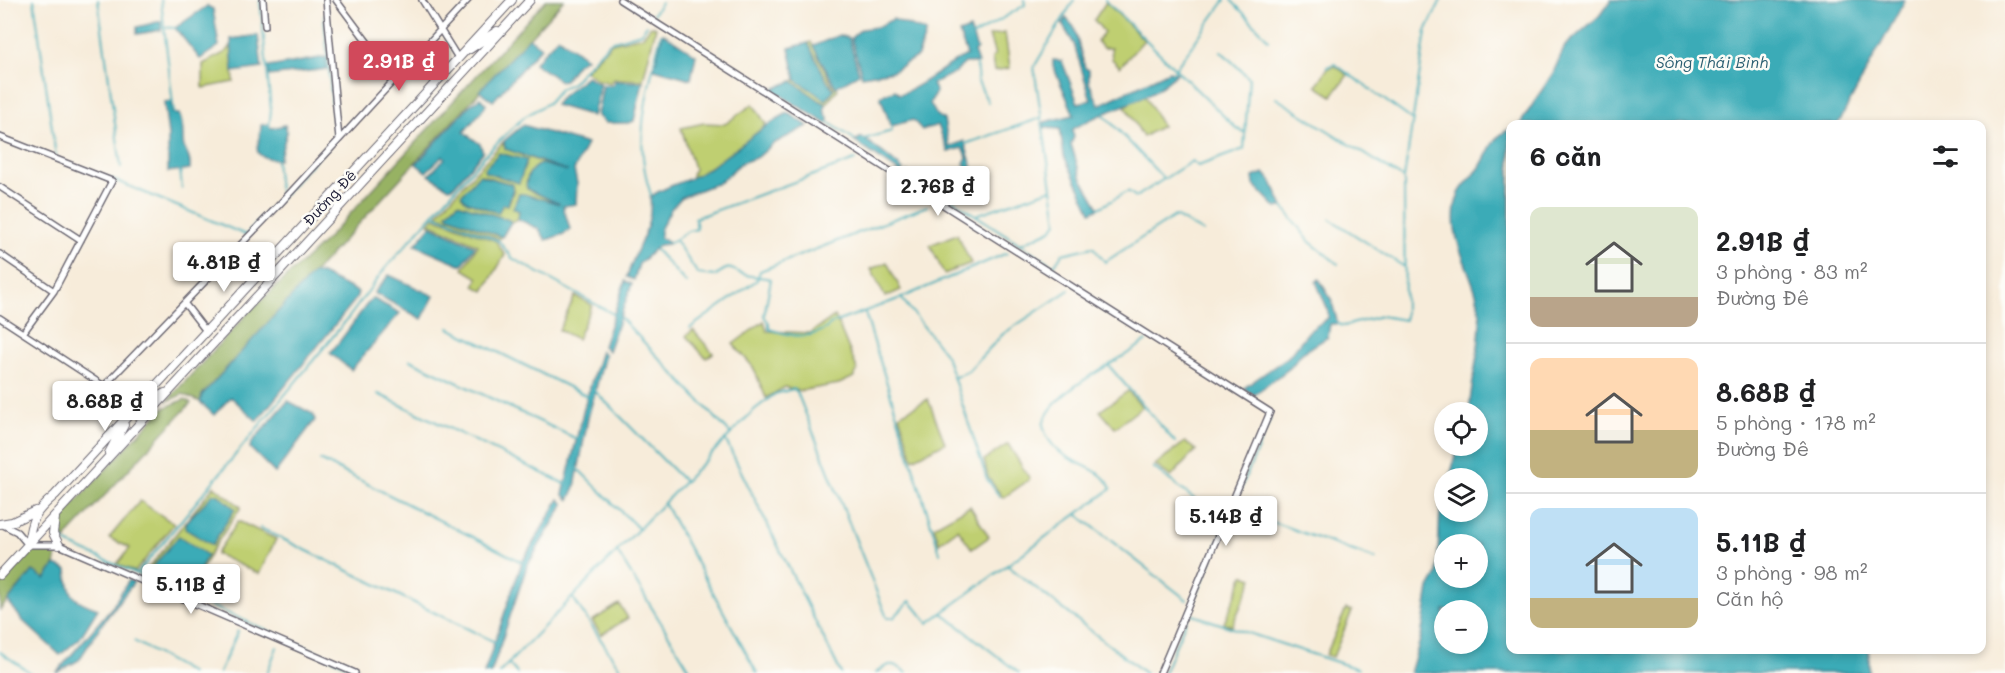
<!DOCTYPE html>
<html lang="vi">
<meta charset="utf-8">
<style>
:root{--surface:#fff;--page:#f2f2f2;--text:#202124;--muted:#757577;--line:#e0e0e0;--accent:#d1495b}
body{margin:0;font-family:Mali,sans-serif;background:var(--page);color:var(--text);height:100vh;display:flex;flex-direction:column;font-size:22px;white-space:nowrap}
*{box-sizing:border-box;margin:0}
p{font-size:20px;color:var(--muted)}
.icon{flex:none;width:33px;height:33px;fill:none;stroke:currentColor;stroke-width:2;stroke-linecap:round;stroke-linejoin:round}
.map{position:relative;flex:1;overflow:hidden}
.details{position:absolute;left:1506px;top:120px;width:480px;height:534px;display:flex;flex-direction:column;background:var(--surface);border-radius:12px;box-shadow:0 3px 9px #0003}
.details>*{flex:none}
.controls{position:absolute;left:1434px;top:402px;display:grid;gap:12px}
.controls a{display:grid;place-items:center;width:54px;height:54px;border-radius:50%;background:var(--surface);box-shadow:0 3px 9px #0003;font-size:30px}
.price{position:absolute;translate:-50% -51px;padding:0 14px;border-radius:6px;background:#fff;color:#222;font-size:20px;line-height:39px;filter:drop-shadow(0 2px 3px #0008)}
.price::after{content:'';position:absolute;left:50%;top:36px;width:18px;height:14px;margin-left:-9px;background:inherit;clip-path:polygon(0 0,100% 0,50% 100%)}
.price.current{background:var(--accent);color:#fff}
ul{padding:0;list-style:none}
li{display:flex;align-items:center;gap:18px;height:150px;padding:0 24px}
li+li{border-top:2px solid var(--line)}
li span{display:grid;place-items:center;flex:none;width:168px;height:120px;border-radius:12px;color:#555}
li>.icon{margin-inline-start:auto}
span .icon{width:72px;height:72px;fill:#fffc;stroke-width:1}
li b{font-size:26px}
h2{display:flex;justify-content:space-between;align-items:center;height:72px;padding:0 24px;font-size:26px}
.map>svg:first-child{display:block}
.green{fill:#bfcf71;stroke:#707856;stroke-width:1.5;fill-rule:evenodd}
.forest{fill:#97b263;stroke:#5c6a4f;stroke-width:1.5}
.water{fill:#3babb7;stroke:#2e6679;stroke-width:1.5;fill-rule:evenodd}
.lines{fill:none;stroke-linecap:round;stroke-linejoin:round}
.stream{stroke:#3babb7;stroke-width:2}
.street-casing{stroke:#6d6973;stroke-width:8}
.secondary-casing{stroke:#6d6973;stroke-width:10}
.street{stroke:#fff;stroke-width:5}
.secondary{stroke:#fff;stroke-width:8}
.labels{text-anchor:middle;stroke-width:5;stroke-linejoin:round;paint-order:stroke}
.street-label{font-size:15px;fill:#22223b;stroke:#fdfcf7}
.water-label{font-size:16px;font-style:italic;fill:#2d6073;stroke:#fdfcf7}
</style>
<div class="map">
<svg width="2005" height="673" viewBox="0 0 2005 673">
<rect width="100%" height="100%" fill="#fdfcf7"/>
<filter id="ink" filterUnits="userSpaceOnUse"><feTurbulence type="fractalNoise" baseFrequency=".0167" numOctaves="2"/><feDisplacementMap in="SourceGraphic" scale="12" xChannelSelector="R" yChannelSelector="G"/><feConvolveMatrix kernelMatrix="1 2 1 2 8 2 1 2 1" color-interpolation-filters="sRGB"/></filter>
<filter id="wash" filterUnits="userSpaceOnUse"><feTurbulence type="fractalNoise" baseFrequency=".008" numOctaves="4" result="noise"/><feDisplacementMap in="SourceGraphic" scale="24" xChannelSelector="R" yChannelSelector="G"/><feGaussianBlur stdDeviation="1.35" result="paint"/><feColorMatrix in="noise" values="0 0 0 0 0 0 0 0 0 0 0 0 0 0 0 0 0 1.4 0 .05"/><feComposite in="paint" operator="in"/></filter>
<g filter="url(#wash)">
<rect width="100%" height="100%" fill="#f7ecda"/>
<!-- green -->
<path class="green" d="M1106,2l38,38 -24,27 -8,-8 -1,-11h-8l-6,-7 7,-9 -10,-12z
M651,26l5,1 -13,53 -30,-1 -3,4 -12,-3 -13,-9 27,-28 31,-7z
M1005,33l5,35 -16,3 -2,-13 3,-3 -6,-19z
M811,42l20,40 7,7 -12,16 -34,-24 4,-1 30,20 8,-12 -6,-5 -20,-40z
M231,46l3,36 -31,6v-24l23,-12z
M1335,66l13,9 -16,21 -16,-10 11,-17z
M1144,94l18,32 -19,11 -18,-31z
M753,104l13,20 -26,24 -49,31 3,-11 -13,-40 23,-5 21,1z
M504,141l-1,4 18,10 48,16 -28,-7 -8,28 27,12 -41,-10 -5,14 5,3 -1,8 -7,3 -53,-19 -11,10 50,21 5,3 -3,2 -60,-24 -1,-2zM481,175l30,9 3,6 -6,15 -5,-2 -4,6 -20,-33z
M434,217l62,24 9,14 -21,36 -10,-5 4,-8 -15,-9 15,-24 -49,-22z
M957,234l14,29 -27,11 -14,-29z
M887,262l14,28 -16,7 -14,-28z
M575,296l17,9 -15,34 -18,-9z
M835,316l21,50 1,5 -3,6 -15,7 -40,7 -14,-4 -19,11 -13,-31 -20,-23 31,-23 3,10 43,2z
M693,330l20,23 -7,5 -20,-22z
M1128,391l14,16 -27,21 -15,-17z
M928,399l17,44 -32,16 -14,-44z
M1185,442l11,8 -25,27 -16,-12z
M1008,444l22,35 -27,19 -15,-21 -4,-17z
M214,486l27,21 -30,45 -22,43 -46,-20z
M140,501l34,23 -39,48 -18,-8 13,-16 -21,-10z
M970,506l19,31 -17,12 -14,-20 -19,14 -5,-17z
M238,521l38,18 -17,35 -43,-20z
M1244,575l9,3 -21,48 -8,-3z
M619,604l9,14 -27,17 -9,-14z
M1346,609l6,2 -19,46 -7,-2z"/>
<!-- forest -->
<path class="forest" d="M546,0h18l-362,395 -2,7 -17,-8 -17,8 84,-91 76,-71z
M185,399l6,4 -124,133v4l-6,-4 -3,-15 104,-112z
M39,548l19,2 -3,15 -10,14 -12,-8 -33,39v-24l28,-34z"/>
<!-- water -->
<path class="water" d="M1611,0h294l-67,124h-318l33,-51 12,-27 34,-30z
M207,6l6,3 6,37 -19,13 -25,-31z
M1066,18l8,9 11,41 4,2v12l10,23 70,-34 8,2c-27,30 -73,35 -105,57l2,7 -3,7 10,33 18,31 -8,4 -27,-56 -4,-27 -15,-1 -1,-6 30,-7 -21,-49v-6l9,1 16,42 13,-3 -17,-56 -12,-20z
M893,19l33,13 -8,24 -25,15 -31,5 -11,-38 10,-9 16,-2z
M161,21v9l-24,4v-7z
M970,29l7,20 -3,3 4,11h-13l-9,9 -24,12 4,8 -6,11 6,11 8,6 5,27 15,-6 9,28 -6,1 -3,-7 3,-6 -5,-9 -14,4 -10,-27 -16,5 -9,-10 -22,6 -11,-30 15,-6 4,4c14,-2 50,-31 68,-39l-8,-22z
M663,33l33,22 -5,24 -37,-10z
M258,35l4,33 -29,4 -2,-33z
M839,35l10,3 10,36 -23,13 -23,-41z
M558,37l28,21 -9,6 -12,16 -5,1 -26,-18z
M529,38l12,9 -48,54 -14,-10z
M808,43l20,40 6,6 -8,11 -30,-20 -7,-32z
M326,57l1,12 -58,7 -1,-9z
M587,76l13,8 -7,32 -38,-11 8,-10z
M615,81l28,1 -9,39 -5,2h-24l-8,-8 6,-30h9z
M792,81l34,24 -2,5 5,10 -2,4 -53,-33 -1,-2z
M480,98l6,6 -1,3 -21,25 16,12 3,8 -30,35 -4,1 -20,-13 16,-17 -2,-2 -17,16 -10,-8 53,-58z
M171,101l1,13h7c6,11 3,29 5,33 3,7 7,12 6,22l-22,3v-36l-4,-34z
M788,113l20,13 -35,18 -15,13 -17,6 -21,19 -38,15 -11,12 -11,21v8l8,3v3l-9,1 -20,19 -5,16 -7,-3c8,-29 27,-50 23,-80 15,-12 38,-15 54,-26 29,-18 54,-43 84,-58z
M266,124l6,4 13,-3 2,7 -8,28c-34,-3 -18,-14 -18,-35z
M523,125l64,19 -13,26 3,13 -1,21 -13,2 7,23 -6,5 -18,6 -7,-11 -21,-10 1,-8 -6,-3 6,-14h5l36,10 -33,-15c-3,-10 4,-22 14,-25l27,7 -63,-22 -1,-8z
M1510,129v521h359v23h-459l11,-36 8,-49 8,-14 4,-86 3,-4v28h34v-34h-28l7,-30 21,-2v-34h-9c2,-30 11,-61 11,-91 1,-43 -38,-81 -22,-125 3,-10 16,-20 22,-29 11,-18 11,-29 30,-38zM1444,544h34v34h-34zM1444,610h34v34h-34z
M862,137c14,11 29,21 41,33l-2,3 -47,-32z
M499,153l28,7 -8,23 -34,-11 -1,-3z
M908,172c12,8 23,13 38,10v14l-2,2 -39,-23z
M1264,173l8,9 11,25 -7,1 -22,-23 -1,-8z
M479,175l32,9 2,4 -5,17 -5,-1 -5,9 -32,-12 -5,-6z
M458,203l51,17 2,2 -9,15 -53,-21 -2,-3z
M431,226l44,20 -13,19 -47,-20z
M313,273h6l39,19 -2,7 -99,122 -26,-24 -17,18 -14,-13 2,-7z
M389,275l45,21 -12,23 -48,-26z
M1319,279l12,20 7,25h-8l-2,13 -26,16 -12,15 -36,27 -10,-7 45,-32 20,-25 19,-13v-8l-12,-28z
M625,281l7,3 -24,67 -5,-5z
M372,298l28,15 -49,57 -21,-17c16,-18 27,-37 42,-55z
M601,351l4,4 -17,63 -13,69 -6,13 -6,-6 24,-98z
M288,401l25,13 2,6 -40,53 -25,-25 1,-5z
M213,494l6,1 16,14 -23,36 -27,-16 2,-8z
M559,499l5,5 -37,62 -36,107h-7l38,-111z
M179,536l28,19 -18,37 -3,1 -37,-16v-6z
M55,565l12,5c2,26 5,30 31,39l-18,29 -20,17 -38,-35 -14,-19 25,-30 12,8z
M129,580l5,2 -32,42 -23,36 -23,13 56,-66z"/>
<g class="lines">
<!-- stream -->
<path class="stream" d="M34,0l22,157
M98,0l23,167
M161,0l13,114
M260,0l11,110 -2,17
M1105,0l132,129 7,3
M1231,0l38,40
M653,14l8,-11
M162,27l13,1
M973,36l52,-31 -1,-5
M976,64l2,18 10,20
M1327,67l8,-3 76,55
M1173,72l52,-72
M1276,98l127,80
M1104,115l60,64
M828,122l26,17
M864,139l28,-8v-5
M965,144l76,-26
M276,160l3,31 3,3
M855,160l-160,58 2,11 -9,2 -13,9 23,34 17,2c19,-14 14,-5 31,-1 8,2 17,2 25,4l-7,37 5,7v6c24,8 44,12 64,-6l68,-25 106,-45
M180,169l2,20
M112,179l134,56 89,-97 -11,-122
M651,195c-19,-56 -3,-105 10,-161
M946,196l108,70 8,-12 31,-7 12,15 70,-46 28,16
M1283,207l27,35 28,22
M1099,208l29,-17 8,6 56,-36 6,5 46,-17 5,-71 -28,-27
M433,214l66,27 13,17 103,57
M976,215l76,-26
M1330,219l73,47
M669,243l6,-3
M1019,245l32,-15 6,-8 -23,-155 40,-67
M656,250l30,33
M902,299l44,56 41,124 13,18
M865,313l75,240
M621,318l109,115
M1338,324l6,2 37,-10 24,4 -1,-142 22,-147 15,-31
M449,328l138,68
M690,328l67,-48 3,-9 167,-65
M410,360l167,79
M1109,366l66,76
M955,377l13,-6 35,-37 66,-44
M594,390l91,92
M378,394l189,91
M725,439l116,234
M320,460l202,102
M1153,467l67,52
M577,468l62,61
M664,503l93,170
M1233,508l143,51
M1078,515l109,85
M260,528l235,114
M59,537l7,6 299,130
M618,553l74,120
M1008,566l137,107
M137,574l212,-257 35,-47 102,-116 38,-37 24,-14 12,-14 12,-6 38,-41 31,-9 6,-8
M573,598l50,75
M942,613l77,60
M1190,614l168,55
M134,641l57,32
M0,652l31,21
M509,664l8,9
M219,673l19,-42
M267,673l10,-26
M499,673l255,-263 21,-16 18,-5 4,3 90,226h6l17,-17 18,22 183,-134c-10,-29 -58,-21 -68,-64 10,-37 74,-61 103,-84
M876,673c14,-11 17,-11 31,0
M1164,673l106,-254"/>
</g>
</g>
<g filter="url(#ink)">
<g class="lines">
<defs>
<path id="street" d="M263,0l2,26
M326,0l13,139
M336,0l59,79
M422,0l36,58
M620,0l650,412 -110,261
M0,137l112,44 -58,110
M0,187l81,53
M0,254l54,37 -31,42
M185,304l21,27
M0,318l104,68 27,26
M104,386l173,-179 191,-207
M1,524l16,8 11,13h31l296,128"/>
<path id="secondary" d="M470,49l27,-18
M137,408l28,-15
M109,453l15,-28
M55,518l-2,15 6,12
M0,524l12,-2 23,-11
M28,545c3,-27 7,-33 27,-50l457,-495
M0,575l530,-575"/>
</defs>
<!-- street casing -->
<use href="#street" class="street-casing"/>
<!-- secondary casing -->
<use href="#secondary" class="secondary-casing"/>
<!-- street -->
<use href="#street" class="street"/>
<!-- secondary -->
<use href="#secondary" class="secondary"/>
</g>
</g>
<g class="labels">
<!-- street labels -->
<g class="street-label">
<text transform="translate(330 198) rotate(-47)" y="5">Đường Đê</text>
</g>
<!-- water labels -->
<g class="water-label">
<text x="1712" y="68">Sông Thái Bình</text>
</g>
</g>
</svg>
<div class="controls">
<a><svg class="icon" aria-label="locate" viewBox="0 0 24 24"><circle cx="12" cy="12" r="6"/><path d="M12 2v4M12 18v4M2 12h4M18 12h4"/></svg></a>
<a><svg class="icon" aria-label="layers" viewBox="0 0 24 24"><path d="M12 4l9 5-9 5-9-5zM3 14l9 5 9-5"/></svg></a>
<a>+</a>
<a>−</a>
</div>
<b class="price current" style="left:399px;top:92px">2.91B ₫</b>
<b class="price" style="left:938px;top:217px">2.76B ₫</b>
<b class="price" style="left:224px;top:293px">4.81B ₫</b>
<b class="price" style="left:105px;top:432px">8.68B ₫</b>
<b class="price" style="left:1226px;top:547px">5.14B ₫</b>
<b class="price" style="left:191px;top:615px">5.11B ₫</b>
<section class="details">
<h2>6 căn<svg class="icon" aria-label="filters" viewBox="0 0 24 24"><path d="M4 7h16M4 17h16"/><circle cx="9" cy="7" r="2"/><circle cx="15" cy="17" r="2"/></svg></h2>
<ul>
<li><span style="background:linear-gradient(#dfe7d0 75%,#b9a48a 0)"><svg class="icon" aria-label="home" viewBox="0 0 24 24"><path d="M3 11l9-7 9 7M6 9v11h12V9"/></svg></span><div><b>2.91B ₫</b><p>3 phòng · 83 m²</p><p>Đường Đê</p></div></li>
<li><span style="background:linear-gradient(#ffd9b3 60%,#c2b280 0)"><svg class="icon" aria-label="home" viewBox="0 0 24 24"><path d="M3 11l9-7 9 7M6 9v11h12V9"/></svg></span><div><b>8.68B ₫</b><p>5 phòng · 178 m²</p><p>Đường Đê</p></div></li>
<li><span style="background:linear-gradient(#bfe0f5 75%,#c2b280 0)"><svg class="icon" aria-label="home" viewBox="0 0 24 24"><path d="M3 11l9-7 9 7M6 9v11h12V9"/></svg></span><div><b>5.11B ₫</b><p>3 phòng · 98 m²</p><p>Căn hộ</p></div></li>
</ul>
</section>
</div>
